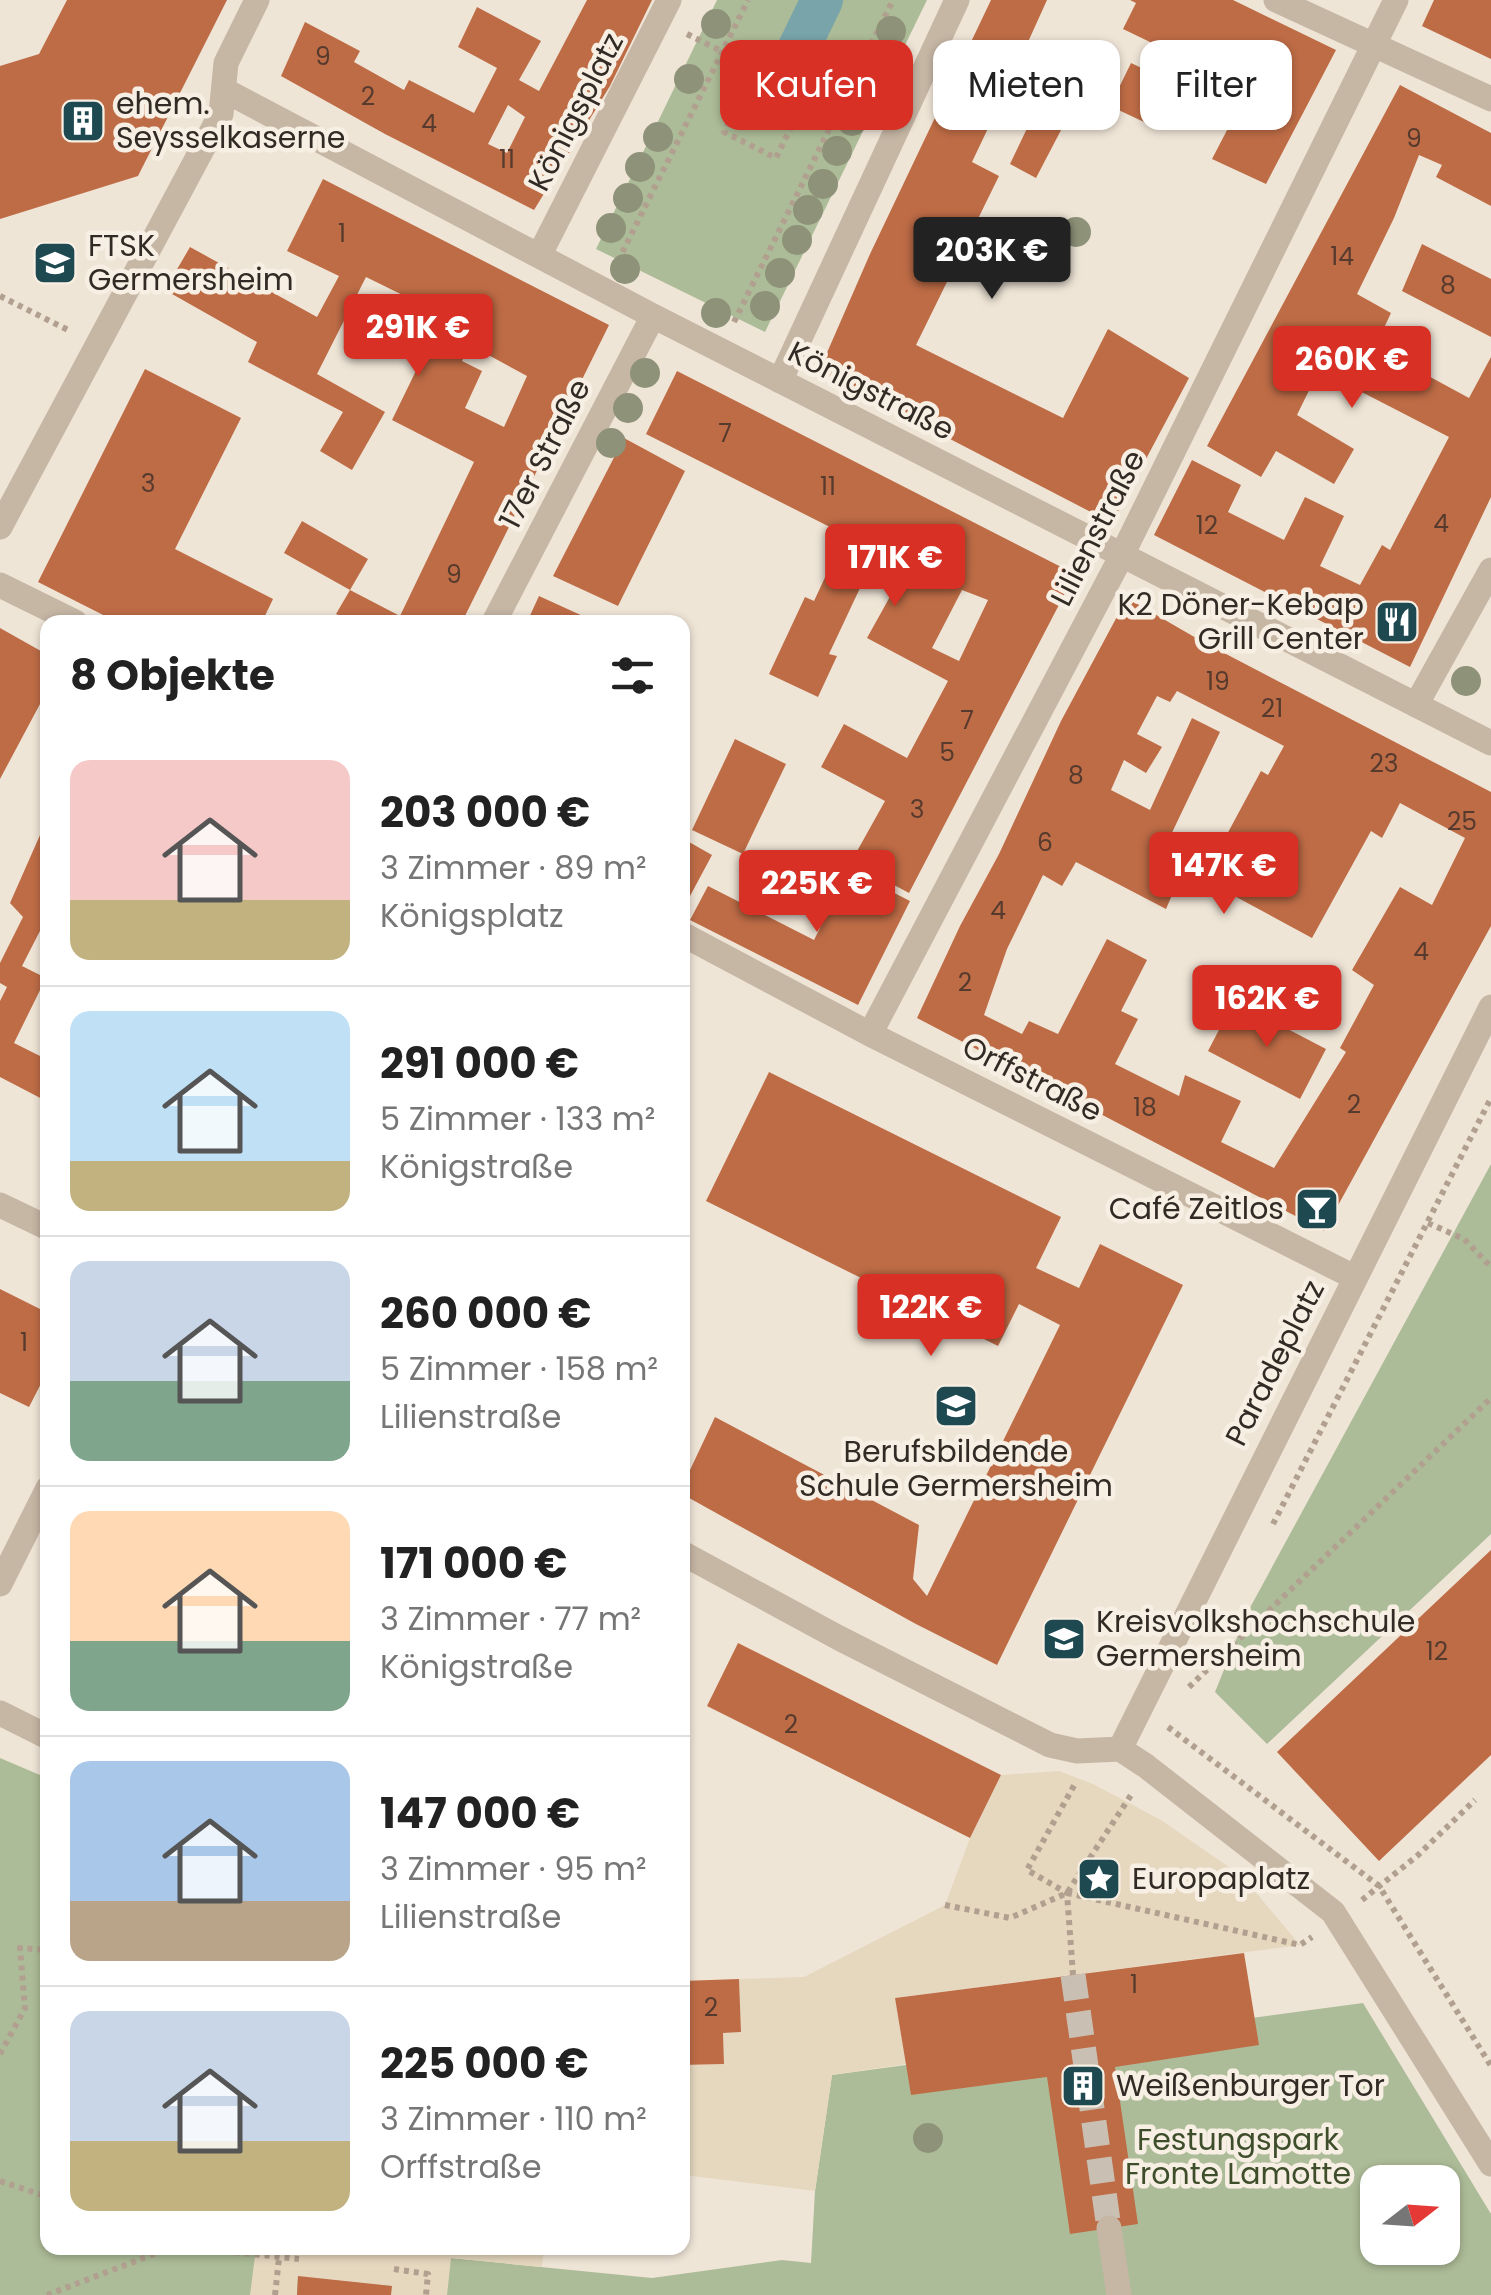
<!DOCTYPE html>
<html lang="de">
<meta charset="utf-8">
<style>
:root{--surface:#fff;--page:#f2f2f2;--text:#222;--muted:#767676;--line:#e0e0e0;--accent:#d93025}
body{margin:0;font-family:Poppins,sans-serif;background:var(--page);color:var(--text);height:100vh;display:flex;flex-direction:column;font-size:38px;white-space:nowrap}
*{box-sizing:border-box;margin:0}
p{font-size:32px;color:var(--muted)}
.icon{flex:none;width:55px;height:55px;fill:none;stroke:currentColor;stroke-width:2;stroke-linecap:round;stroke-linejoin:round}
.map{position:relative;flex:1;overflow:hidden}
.details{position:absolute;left:40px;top:615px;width:650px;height:1640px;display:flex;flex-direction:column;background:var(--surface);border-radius:20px;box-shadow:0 2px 8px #0004}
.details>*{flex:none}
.top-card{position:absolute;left:720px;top:40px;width:620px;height:90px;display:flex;gap:20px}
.needle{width:65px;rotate:73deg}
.buttons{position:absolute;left:1360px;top:2165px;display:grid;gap:20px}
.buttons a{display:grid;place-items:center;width:100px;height:100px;border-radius:20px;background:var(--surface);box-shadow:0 2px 8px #0004;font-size:50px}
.price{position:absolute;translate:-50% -85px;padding:0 22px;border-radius:10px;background:var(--accent);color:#fff;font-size:32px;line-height:65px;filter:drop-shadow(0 2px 5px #0008)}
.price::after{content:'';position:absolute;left:50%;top:60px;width:30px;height:22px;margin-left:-15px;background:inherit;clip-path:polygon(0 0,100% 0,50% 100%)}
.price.current{background:#222;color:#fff}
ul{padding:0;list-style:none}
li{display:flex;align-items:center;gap:30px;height:250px;padding:0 30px}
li+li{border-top:2px solid var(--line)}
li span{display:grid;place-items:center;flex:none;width:280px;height:200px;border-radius:20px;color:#555}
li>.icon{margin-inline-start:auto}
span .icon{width:120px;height:120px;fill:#fffc;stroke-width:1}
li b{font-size:42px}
h2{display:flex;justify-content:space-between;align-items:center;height:120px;padding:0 30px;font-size:42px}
.chip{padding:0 35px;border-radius:20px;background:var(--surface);box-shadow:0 2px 8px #0004;font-size:35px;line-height:90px}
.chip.current{background:var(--accent);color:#fff}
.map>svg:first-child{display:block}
.green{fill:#adbc98;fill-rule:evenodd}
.plaza{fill:#e6d8bf}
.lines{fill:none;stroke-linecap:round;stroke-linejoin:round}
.canal{stroke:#78a4aa;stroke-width:42}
.building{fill:#be6c46;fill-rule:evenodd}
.pedestrian-tunnel{stroke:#c9c0b3;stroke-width:25;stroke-dasharray:25 12;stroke-linecap:butt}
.path{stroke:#b1a08f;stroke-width:6;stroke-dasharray:5 5;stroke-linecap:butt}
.pedestrian{stroke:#c6b6a4;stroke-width:25}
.minor{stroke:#c6b6a4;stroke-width:25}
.tree{fill:#8e9278}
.labels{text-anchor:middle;stroke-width:9;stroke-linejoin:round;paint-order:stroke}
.number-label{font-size:25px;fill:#553a2d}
.poi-label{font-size:30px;fill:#322a25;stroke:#f7efe3;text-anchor:start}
.street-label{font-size:30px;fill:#322a25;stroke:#f7efe3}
.park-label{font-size:30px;fill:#3e4e2b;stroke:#f7efe3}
</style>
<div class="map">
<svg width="1491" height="2295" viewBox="0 0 1491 2295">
<rect width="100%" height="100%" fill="#efe5d7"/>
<!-- green -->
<path class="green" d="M717,0h210l-162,332 -169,-83z
M1491,1164v370l-224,210 -52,-52 31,-77z
M0,1758l47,20 1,470h346l57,10 201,20 130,-18 29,3 4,-72 17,-116 531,-72 128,211v81h-1491zM1378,2182h64v66h-64z"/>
<!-- plaza -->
<path class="plaza" d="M1059,1771l34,13 68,36 65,45 32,30 42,50 -405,53 11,66 -74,11 -17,116 -132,-16 -1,-110 42,-1 -1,-31 18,-1 -2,-53 65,-2 141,-72 25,-67 31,-63z
M256,2248l137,1 151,-1 -2,19 -91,-9 -4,37h-56v-9l-93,-9 -1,18h-47z"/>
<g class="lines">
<!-- canal -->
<path class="canal" d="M793,60l29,-60"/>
</g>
<!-- building -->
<path class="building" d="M67,0h160l-89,176 -138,43v-153l39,-12z
M587,0h65l-42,86 -76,124 -149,-76 -104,-58 24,-54 55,29 -6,11 50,28 5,-10 65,33 23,-45 -39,-21 19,-40 64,34 -22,39 20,11zM508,105l17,12 -18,36 -19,-9z
M991,0h56l-34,75 58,36 -35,67 -26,-14 21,-44 -30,-19 -29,61 27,14 -83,169 147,73 45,-89 81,49 -77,145 -293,-152 51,-117z
M1130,0h103l103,50 -70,134 -54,-25 25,-48 -42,-21 11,-21 -83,-40 13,-26z
M1434,0h57v59l-69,-33z
M1131,63l51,24 -21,43 -51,-24z
M1400,85l91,48v73l-55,-29 6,-12 -23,-10 -25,63 -37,76 34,19 -16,34 94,51 22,-41v140l-81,170 -256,-132 38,-75 49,25 -13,27 56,28 21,-43 39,19 -24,50 40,19 22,-40 8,5 59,-113 -130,-67 -22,45 57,34 -20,35 -58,-33 -15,26 -54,-31z
M323,179l286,146 -147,297h-108l-18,-8 14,-24 -66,-37 18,-32 66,38 -18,31 50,26 74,-154 -82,-42 37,-76 8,4 8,-15 -31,-12 9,-16 -57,-28 -49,97 68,38 -33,58 -32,-19 23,-39 -95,-50 9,-20 -92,-52 25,-43 127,70 22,-41 -52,-25zM470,345l57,31 -23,51 -39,-19 17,-37 -20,-10z
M1422,244l69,35v58l-89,-46z
M145,369l96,49 -66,131 98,50 -11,23h-145l-79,-40z
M677,371l398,203 -166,319 -58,-31 34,-61 -64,-34 23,-43 63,34 41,-77 -81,-43 40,-72 -261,-132zM962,590l26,10 -29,61 -27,-13z
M624,438l61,33 -67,135 -65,-30z
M835,556l33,15 -39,83 8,2 -19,41 -49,-23 36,-77 9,4z
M539,596l57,26h-69z
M1127,598l76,44 288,150v134l-167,305 -407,-213 43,-92 39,-72 62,-133zM1177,691l107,55 -16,29 -7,-4 -58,108 109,59 59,-107 11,7 18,-35 65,35 -33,67 -32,-18 -48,83 22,15 -34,63 6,4 -72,116 -53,-26 20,-41 -56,-26 -6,21 -64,-32 23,-45 -17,-8 26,-51 -40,-21 -49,95 -29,-13 -7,13 -38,-19 23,-66 36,-74 19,11 14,-24 90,47 15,-35 -23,-12 62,-130 -28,-14 -42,92 -39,-20 13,-30 22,13 16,-26 -25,-13 20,-38 13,6z
M0,628l48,27v34l-48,90z
M735,739l51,25 -43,90 -51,-24z
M44,826l4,2v100l-6,-1 -20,39 24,12 -32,65 34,17v42l-48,-25v-76l7,-14 -7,-4v-20l23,-46 -13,-14z
M682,838l30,17 -30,56z
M849,870l61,31 -52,104 -168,-85 18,-34 106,54z
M1234,1001l92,48 -26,50 -92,-48z
M769,1072l292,145 -25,51 43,20 21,-44 83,41 -186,380 -83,-42 -232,-129v-7l33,-70 204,108 -6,54 14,17 133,-271 -41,-21 -21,42 -292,-145z
M0,1289l48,24v57l-19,37 -29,-14z
M1491,1550v205l-112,106 -102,-109z
M738,1643l263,132 -31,63 -263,-132z
M1244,1953l15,92 -144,22 23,157 -68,10 -23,-157 -136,18 -16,-97z
M739,1979l2,53 -18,1 1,31 -42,1v-84z
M40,2128l8,4v57h-4z
M298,2276l94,10 -1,9h-94z"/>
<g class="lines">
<!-- pedestrian-tunnel -->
<path class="pedestrian-tunnel" d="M1073,1975l36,253"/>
<!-- path -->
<path class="path" d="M687,34l181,90
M755,68l-31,64 52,26 31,-64
M618,261l130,-261
M0,296l70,35
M734,322l159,-322
M1428,1223l36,16 27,28
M1273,1524l218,-426
M1189,1687l302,-289
M1168,1727l211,159 112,180
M1067,1893l233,52 12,-8
M1362,1900l55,-44 58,-56
M945,1905l65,13 57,-25 66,-101
M1073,1975l-6,-82 -40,-23 49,-88
M0,2054l25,-46 -5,-60 28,2
M0,2181l48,16
M195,2248l104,11
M552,2248h1
M394,2269l34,5 -2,21
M47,2295l123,-47
M275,2295l4,-37"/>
<!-- pedestrian -->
<path class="pedestrian" d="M1109,2228l10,67"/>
<!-- minor -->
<path class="minor" d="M1276,0l215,99
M224,90l429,226 838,427
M540,254l129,-254
M780,381l177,-381
M0,527l221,-413 5,-51 31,-63
M0,585l75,37
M494,622l159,-306
M1416,705l75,-135
M682,934l188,100 484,243
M870,1034l252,-479 274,-555
M0,1205l48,23
M682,1553l157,85 211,107 27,6 43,-2 26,17 187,146 158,252
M0,1584l48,-96
M0,1713l48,24
M1120,1749l371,-742"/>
</g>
<!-- trees -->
<g class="tree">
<circle cx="716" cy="24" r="15"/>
<circle cx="891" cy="31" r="15"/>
<circle cx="876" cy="63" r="15"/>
<circle cx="689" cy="79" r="15"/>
<circle cx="852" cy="121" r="15"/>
<circle cx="658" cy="137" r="15"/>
<circle cx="837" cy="151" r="15"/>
<circle cx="640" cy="167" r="15"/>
<circle cx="823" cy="184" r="15"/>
<circle cx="628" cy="198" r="15"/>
<circle cx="808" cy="210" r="15"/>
<circle cx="611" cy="228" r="15"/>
<circle cx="1076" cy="232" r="15"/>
<circle cx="797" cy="240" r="15"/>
<circle cx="625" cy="269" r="15"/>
<circle cx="780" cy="273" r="15"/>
<circle cx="765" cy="306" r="15"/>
<circle cx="716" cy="313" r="15"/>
<circle cx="645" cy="373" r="15"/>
<circle cx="628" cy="408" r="15"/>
<circle cx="611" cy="443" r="15"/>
<circle cx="1466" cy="681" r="15"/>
<circle cx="928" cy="2138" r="15"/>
</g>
<!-- icons -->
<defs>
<symbol id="building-square" viewBox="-11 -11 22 22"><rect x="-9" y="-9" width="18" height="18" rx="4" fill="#1e4950" stroke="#f7efe3"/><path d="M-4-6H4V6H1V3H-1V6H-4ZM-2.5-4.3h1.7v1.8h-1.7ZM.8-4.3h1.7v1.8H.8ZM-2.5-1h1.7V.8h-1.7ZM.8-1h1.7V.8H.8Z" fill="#fff"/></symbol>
<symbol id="university-square" viewBox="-11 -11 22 22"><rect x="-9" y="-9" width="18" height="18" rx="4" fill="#1e4950" stroke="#f7efe3"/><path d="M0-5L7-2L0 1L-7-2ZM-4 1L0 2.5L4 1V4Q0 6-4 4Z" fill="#fff"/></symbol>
<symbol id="restaurant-square" viewBox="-11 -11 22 22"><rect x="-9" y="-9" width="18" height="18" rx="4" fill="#1e4950" stroke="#f7efe3"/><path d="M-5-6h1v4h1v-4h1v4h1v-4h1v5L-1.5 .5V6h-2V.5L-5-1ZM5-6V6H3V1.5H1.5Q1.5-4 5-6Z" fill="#fff"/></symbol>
<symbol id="bar-square" viewBox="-11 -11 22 22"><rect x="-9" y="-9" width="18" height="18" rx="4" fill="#1e4950" stroke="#f7efe3"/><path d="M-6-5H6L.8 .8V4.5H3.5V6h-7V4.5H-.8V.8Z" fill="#fff"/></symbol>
<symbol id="school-square" viewBox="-11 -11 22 22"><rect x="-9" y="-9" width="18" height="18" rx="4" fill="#1e4950" stroke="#f7efe3"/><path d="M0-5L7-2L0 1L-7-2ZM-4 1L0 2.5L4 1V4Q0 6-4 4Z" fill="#fff"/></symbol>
<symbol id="sight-square" viewBox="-11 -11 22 22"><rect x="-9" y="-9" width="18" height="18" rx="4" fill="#1e4950" stroke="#f7efe3"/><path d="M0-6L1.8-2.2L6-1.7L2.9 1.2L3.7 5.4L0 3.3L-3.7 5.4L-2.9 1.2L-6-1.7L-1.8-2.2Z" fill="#fff"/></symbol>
</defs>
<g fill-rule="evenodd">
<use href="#building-square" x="58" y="96" width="50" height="50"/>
<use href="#university-square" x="30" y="238" width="50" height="50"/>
<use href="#restaurant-square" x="1372" y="597" width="50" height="50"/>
<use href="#bar-square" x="1292" y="1184" width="50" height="50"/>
<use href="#school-square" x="931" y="1381" width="50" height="50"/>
<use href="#university-square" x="1039" y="1614" width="50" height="50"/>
<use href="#sight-square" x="1074" y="1854" width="50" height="50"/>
<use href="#building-square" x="1058" y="2061" width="50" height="50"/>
</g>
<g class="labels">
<!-- number labels -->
<g class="number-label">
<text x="323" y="65">9</text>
<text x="368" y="105">2</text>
<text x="429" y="132">4</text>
<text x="1414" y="147">9</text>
<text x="507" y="168">11</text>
<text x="342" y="242">1</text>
<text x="1342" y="265">14</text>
<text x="1448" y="294">8</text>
<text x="725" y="442">7</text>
<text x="148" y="492">3</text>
<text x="828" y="495">11</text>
<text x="1441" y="532">4</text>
<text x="1207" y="534">12</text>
<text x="454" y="583">9</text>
<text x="1218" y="690">19</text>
<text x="1272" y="717">21</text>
<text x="967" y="729">7</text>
<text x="947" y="761">5</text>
<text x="1384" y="772">23</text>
<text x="1076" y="784">8</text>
<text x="917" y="818">3</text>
<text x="1462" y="830">25</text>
<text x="1045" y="851">6</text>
<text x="998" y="919">4</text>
<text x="1421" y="960">4</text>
<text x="965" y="991">2</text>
<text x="1354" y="1113">2</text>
<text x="1145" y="1116">18</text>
<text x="24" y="1351">1</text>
<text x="1437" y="1660">12</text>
<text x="791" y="1733">2</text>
<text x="1134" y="1993">1</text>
<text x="711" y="2016">2</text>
</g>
<!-- poi labels -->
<g class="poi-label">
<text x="116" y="114">ehem.<tspan x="116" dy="34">Seysselkaserne</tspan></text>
<text x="88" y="256">FTSK<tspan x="88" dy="34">Germersheim</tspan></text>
<text x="1364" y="615" text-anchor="end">K2 Döner-Kebap<tspan x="1364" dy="34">Grill Center</tspan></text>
<text x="1284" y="1219" text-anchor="end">Café Zeitlos</text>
<text x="956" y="1462" text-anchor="middle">Berufsbildende<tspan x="956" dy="34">Schule Germersheim</tspan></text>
<text x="1096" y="1632">Kreisvolkshochschule<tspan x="1096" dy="34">Germersheim</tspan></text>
<text x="1132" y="1889">Europaplatz</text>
<text x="1116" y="2096">Weißenburger Tor</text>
</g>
<!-- street labels -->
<g class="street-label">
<text transform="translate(576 112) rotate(-63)" y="10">Königsplatz</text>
<text transform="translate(871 391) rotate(27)" y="10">Königstraße</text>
<text transform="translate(545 454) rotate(-63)" y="10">17er Straße</text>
<text transform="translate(1098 528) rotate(-63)" y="10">Lilienstraße</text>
<text transform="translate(1032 1079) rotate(27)" y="10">Orffstraße</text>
<text transform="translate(1275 1363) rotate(-63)" y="10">Paradeplatz</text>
</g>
<!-- park labels -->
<g class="park-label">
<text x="1238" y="2150">Festungspark<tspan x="1238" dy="34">Fronte Lamotte</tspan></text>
</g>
</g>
</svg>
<div class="buttons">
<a><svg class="needle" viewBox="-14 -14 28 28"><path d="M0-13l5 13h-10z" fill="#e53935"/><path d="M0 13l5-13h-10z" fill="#767676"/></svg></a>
</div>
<b class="price current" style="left:992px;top:302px">203K €</b>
<b class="price" style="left:418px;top:379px">291K €</b>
<b class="price" style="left:1352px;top:411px">260K €</b>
<b class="price" style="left:895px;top:609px">171K €</b>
<b class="price" style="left:1224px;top:917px">147K €</b>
<b class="price" style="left:817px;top:935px">225K €</b>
<b class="price" style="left:1267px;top:1050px">162K €</b>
<b class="price" style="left:931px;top:1359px">122K €</b>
<div class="top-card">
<a class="chip current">Kaufen</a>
<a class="chip">Mieten</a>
<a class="chip">Filter</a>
</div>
<section class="details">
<h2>8 Objekte<svg class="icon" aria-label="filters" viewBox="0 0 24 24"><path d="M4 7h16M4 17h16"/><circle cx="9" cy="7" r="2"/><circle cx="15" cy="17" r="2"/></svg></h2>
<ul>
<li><span style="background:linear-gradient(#f6c9c9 70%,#c2b280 0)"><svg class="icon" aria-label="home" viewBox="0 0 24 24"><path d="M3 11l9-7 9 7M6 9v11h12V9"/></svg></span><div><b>203 000 €</b><p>3 Zimmer · 89 m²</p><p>Königsplatz</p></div></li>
<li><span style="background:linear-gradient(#bfe0f5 75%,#c2b280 0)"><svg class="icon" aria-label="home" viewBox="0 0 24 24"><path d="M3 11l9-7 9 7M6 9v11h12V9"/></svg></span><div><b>291 000 €</b><p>5 Zimmer · 133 m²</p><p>Königstraße</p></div></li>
<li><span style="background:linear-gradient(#c9d6e8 60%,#7fa58c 0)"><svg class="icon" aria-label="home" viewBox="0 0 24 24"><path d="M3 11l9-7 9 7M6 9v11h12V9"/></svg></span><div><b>260 000 €</b><p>5 Zimmer · 158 m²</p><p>Lilienstraße</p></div></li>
<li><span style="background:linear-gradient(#ffd9b3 65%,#7fa58c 0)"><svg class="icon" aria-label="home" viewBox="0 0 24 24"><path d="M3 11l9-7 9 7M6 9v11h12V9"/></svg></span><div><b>171 000 €</b><p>3 Zimmer · 77 m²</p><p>Königstraße</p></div></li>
<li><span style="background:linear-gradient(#a9c7e8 70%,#b9a48a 0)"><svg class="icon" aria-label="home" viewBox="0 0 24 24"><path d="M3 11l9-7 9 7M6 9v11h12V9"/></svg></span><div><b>147 000 €</b><p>3 Zimmer · 95 m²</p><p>Lilienstraße</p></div></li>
<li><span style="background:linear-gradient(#c9d6e8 65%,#c2b280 0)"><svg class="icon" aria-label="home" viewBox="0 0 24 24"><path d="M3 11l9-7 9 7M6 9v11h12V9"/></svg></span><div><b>225 000 €</b><p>3 Zimmer · 110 m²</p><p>Orffstraße</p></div></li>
</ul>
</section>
</div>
